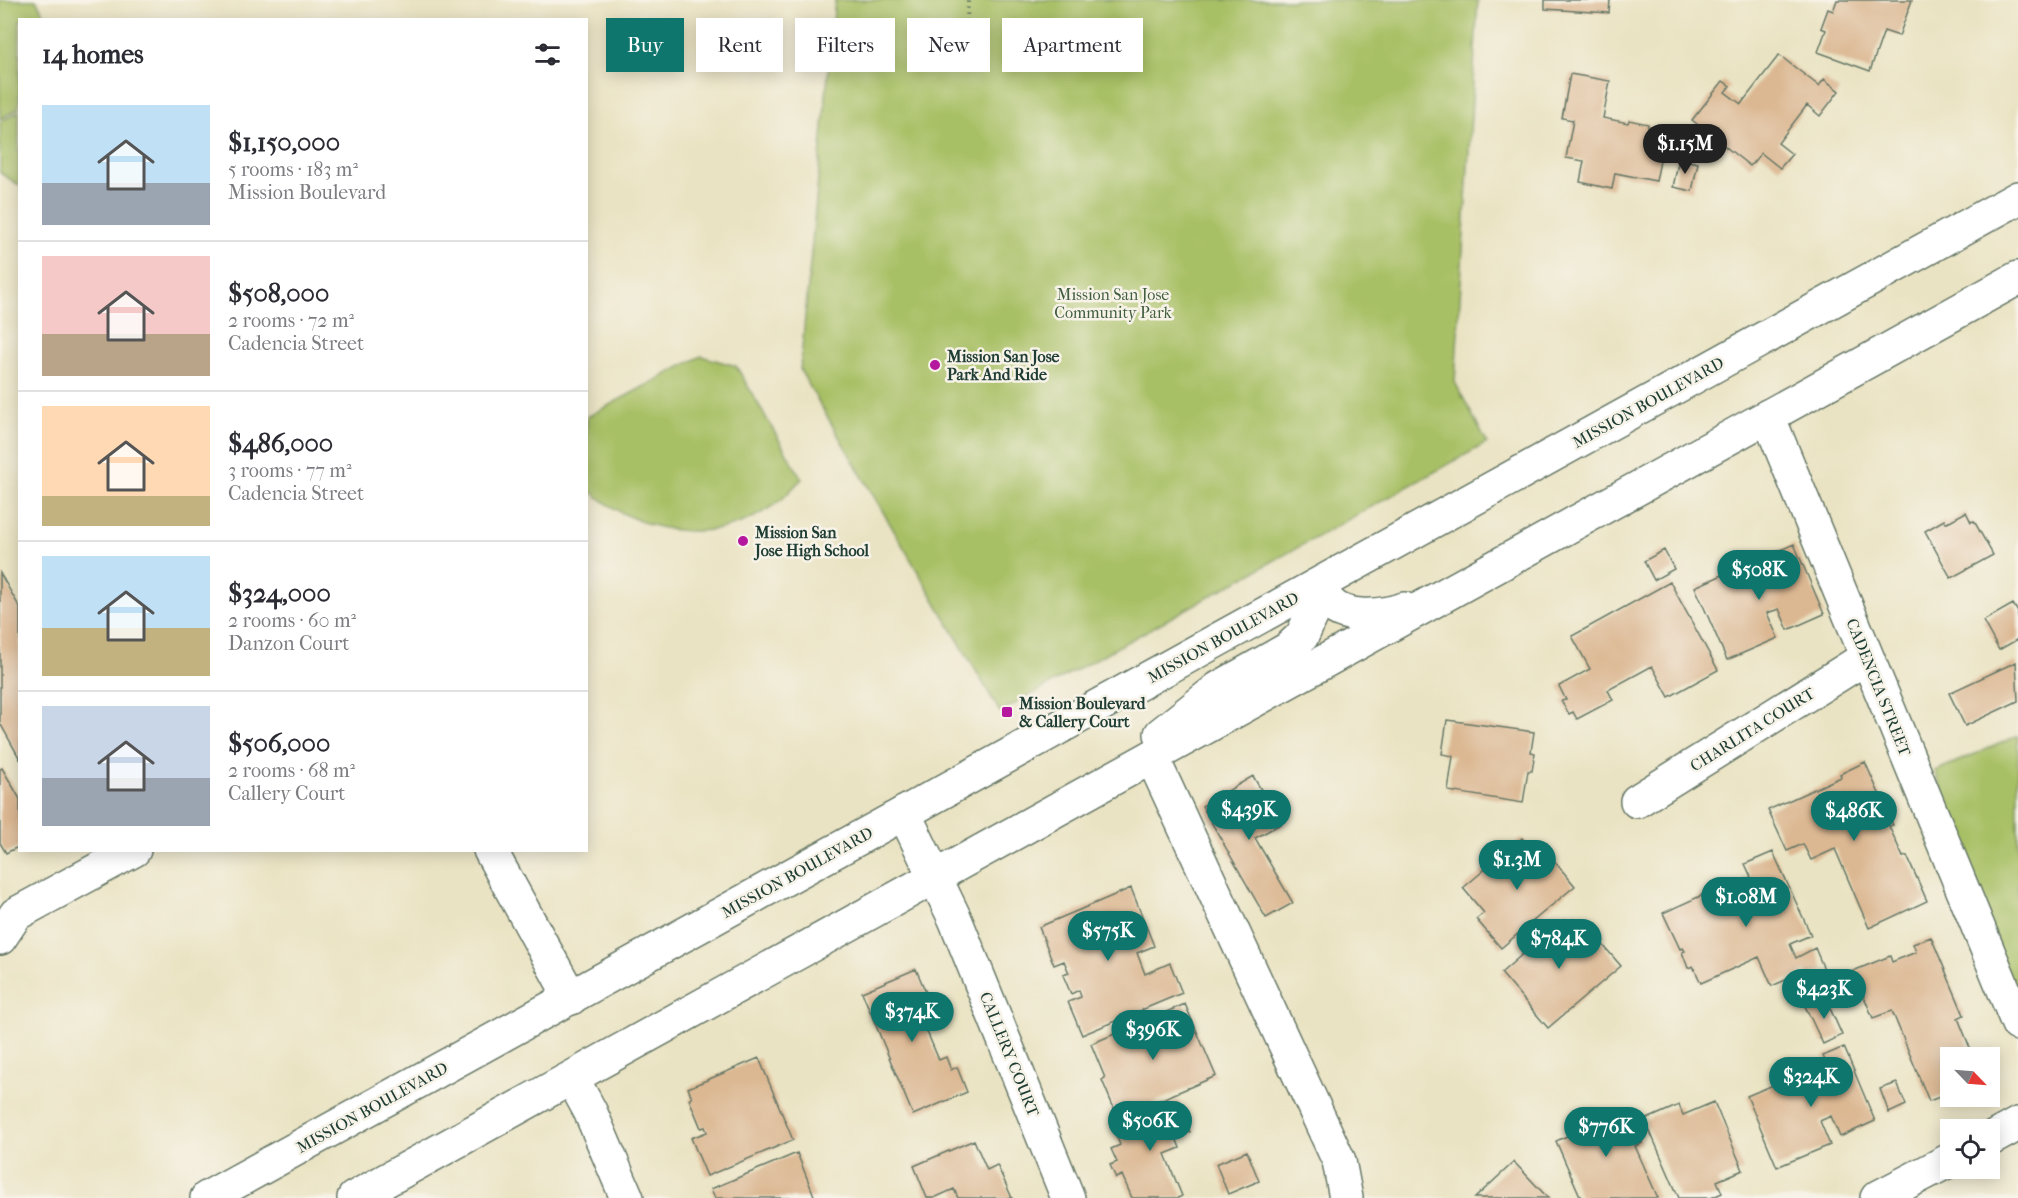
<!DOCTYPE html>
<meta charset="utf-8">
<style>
:root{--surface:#fff;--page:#f2f2f3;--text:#2b2b33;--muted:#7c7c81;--line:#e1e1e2;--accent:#0f766e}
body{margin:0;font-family:"IM FELL French Canon",serif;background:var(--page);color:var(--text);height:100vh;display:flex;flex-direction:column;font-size:22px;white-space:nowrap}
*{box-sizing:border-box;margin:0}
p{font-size:20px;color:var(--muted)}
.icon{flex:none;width:33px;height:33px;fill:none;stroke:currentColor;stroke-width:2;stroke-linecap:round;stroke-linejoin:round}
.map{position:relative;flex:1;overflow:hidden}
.panel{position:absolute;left:18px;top:18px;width:570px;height:834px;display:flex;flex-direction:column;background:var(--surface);border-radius:0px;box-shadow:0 3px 15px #0003}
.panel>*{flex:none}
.top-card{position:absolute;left:606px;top:18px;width:570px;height:54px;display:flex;gap:12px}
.needle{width:39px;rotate:115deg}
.fabs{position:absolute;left:1940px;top:1047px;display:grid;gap:12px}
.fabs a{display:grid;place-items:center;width:60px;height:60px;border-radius:0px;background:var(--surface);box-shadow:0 3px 15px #0003;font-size:30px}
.price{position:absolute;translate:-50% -51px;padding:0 14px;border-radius:21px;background:var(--accent);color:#fff;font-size:20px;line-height:39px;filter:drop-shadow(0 2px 3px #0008)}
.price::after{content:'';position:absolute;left:50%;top:36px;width:18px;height:14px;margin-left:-9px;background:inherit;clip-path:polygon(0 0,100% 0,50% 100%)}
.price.active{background:#222;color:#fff}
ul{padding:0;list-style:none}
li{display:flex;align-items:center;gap:18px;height:150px;padding:0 24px}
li+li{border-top:2px solid var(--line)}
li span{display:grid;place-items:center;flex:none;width:168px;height:120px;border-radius:0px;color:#555}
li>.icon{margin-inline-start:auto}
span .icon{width:72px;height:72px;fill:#fffc;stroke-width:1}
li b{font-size:26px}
h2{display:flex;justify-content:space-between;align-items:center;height:72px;padding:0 24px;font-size:26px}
.pill{padding:0 21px;border-radius:0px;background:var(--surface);box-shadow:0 3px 15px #0003;font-size:21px;line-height:54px}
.pill.active{background:var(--accent);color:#fff}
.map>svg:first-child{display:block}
.green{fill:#a8c065;stroke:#647e4c;stroke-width:1.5}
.building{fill:#dbb792}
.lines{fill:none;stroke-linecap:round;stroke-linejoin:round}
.minor-casing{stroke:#676;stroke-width:36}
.major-casing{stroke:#676;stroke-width:36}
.path{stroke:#676;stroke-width:4;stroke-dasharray:1.5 4.5;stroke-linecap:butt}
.minor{stroke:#fff;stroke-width:33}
.major{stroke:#fff;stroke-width:33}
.poi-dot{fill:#b5179e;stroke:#f7f3e8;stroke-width:2}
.labels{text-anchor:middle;stroke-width:5;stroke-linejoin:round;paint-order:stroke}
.park-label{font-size:16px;fill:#415e40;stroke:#f7f3e8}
.poi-label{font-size:16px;font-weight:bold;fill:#1f3d34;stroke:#f7f3e8;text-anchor:start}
.street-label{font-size:16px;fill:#1f3d34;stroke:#f7f3e8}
</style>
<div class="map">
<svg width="2018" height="1198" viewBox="0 0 2018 1198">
<rect width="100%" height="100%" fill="#f7f3e8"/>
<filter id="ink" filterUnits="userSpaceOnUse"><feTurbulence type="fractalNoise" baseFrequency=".0167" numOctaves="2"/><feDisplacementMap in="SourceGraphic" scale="12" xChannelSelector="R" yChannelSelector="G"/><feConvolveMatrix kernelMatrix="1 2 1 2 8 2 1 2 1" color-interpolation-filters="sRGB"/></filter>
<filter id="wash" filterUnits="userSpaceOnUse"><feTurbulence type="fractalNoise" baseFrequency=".008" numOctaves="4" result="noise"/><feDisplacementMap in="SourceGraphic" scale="24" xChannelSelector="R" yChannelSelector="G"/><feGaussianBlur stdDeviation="1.35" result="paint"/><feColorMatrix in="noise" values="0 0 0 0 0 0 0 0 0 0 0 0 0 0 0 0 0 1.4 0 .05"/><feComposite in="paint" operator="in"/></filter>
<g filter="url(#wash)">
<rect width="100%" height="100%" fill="#eae3c3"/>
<!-- green -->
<path class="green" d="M0,0h36l11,19 -27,1 -1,88 -19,11z
M835,0h643l-23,382 32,61 -487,269 -200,-342z
M19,111v74l-19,-12v-51z
M701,356l35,10 66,113c-7,6 -13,14 -20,20 -60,49 -140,39 -195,-11v-71z
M2018,736v273l-83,-238z"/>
<g id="blocks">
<!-- building -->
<path class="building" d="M1545,0h65l-1,13 -64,-4z
M1837,0h75l-13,36 -15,-5 -14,40 -52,-19 8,-22 -5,-2 7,-19 5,2z
M1779,55l40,31 5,-7 15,12 -19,25 -13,-11 -29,38 14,11 -12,14 -19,-15 -11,13 -28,-22 -6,7 -14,-10 6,-8 -16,-13 31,-39 7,5 -5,6 16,12z
M1570,74l40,7 -7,37 25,5 1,-3 19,4v3l18,4 -10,50 -41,-8 -3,16 -32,-7 4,-21 -18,-3 7,-38 -11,-2z
M1679,159l19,4 -6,28 -19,-4z
M1966,512l5,10 3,-1 19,34 -42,23 -26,-47 19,-11 2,3z
M1794,544l30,70 -36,16 -9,-21 -12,4 11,25 -51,22 -32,-73z
M1664,550l10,19 -20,11 -10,-19z
M0,573l20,35v151l-20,-36z
M1670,582l48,88 -49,27 -17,-31 -44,24 5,10 -36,19 -4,-7 -4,2 -8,-13 5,-1 -7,-14 31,-17 -18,-33z
M2013,604l5,8v27l-19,11 -16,-29z
M2016,662l2,39 -53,25 -16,-33z
M1447,720l87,12 -3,20 4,1 -3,18h-4l-5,32 -75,-12 5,-35 -11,-2z
M1865,762l28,63 -4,1 14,31 4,-1 20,45 -58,27 -34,-79 -24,11 -8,-16 -16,7 -19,-41 73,-33 -1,-3z
M2,768l18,31v47l-14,7 -6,-10v-74z
M1253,776l28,48 -26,14 38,65 -27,15 -64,-112z
M1522,838l20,23 8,-5 25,30 -74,62 -25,-29 8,-6 -21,-25z
M1773,852l38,83 -21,9 6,14 19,-10 9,21 -16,7 -2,-5 -34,15 -13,-29 -58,26 -8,-17 -5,2 -6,-16 3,-1 -2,-3 -3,1 -17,-36 46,-21 5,12 28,-12 -4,-9 13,-6 -6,-13z
M1131,888l23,58 -17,7 8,21 25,-11 12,30 -100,42 -14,-33 13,-5 -2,-7 -8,4 -8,-19 6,-2 -5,-12 -10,4 -15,-38z
M1573,919l19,23 5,-4 24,28 -73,62 -47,-55 24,-21 -7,-9 16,-14 8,10 23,-19 3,3z
M1931,937l33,78 -6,3 16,40h-24v35l-21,8 -37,-90 -19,7 -20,-47 37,-15 2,6 24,-10 -3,-8z
M916,969l11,26 -6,2 6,13 -8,3 20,47 7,-3 5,13 6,-3 10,25 -54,23 -51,-123z
M1825,997l17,38 -19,9 -18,-38z
M1185,1004l31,72 -98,42 -16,-38 3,-2 -14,-34z
M1844,1047l31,74 -35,16 -9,-21 -11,5 10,24 -53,22 -30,-71 79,-33 -3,-7z
M759,1058l34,82 -86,36 -16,-38 16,-6 -2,-5 -4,1 -12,-29 3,-1 -4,-10z
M1897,1083l9,22 -17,8 -9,-24z
M1178,1101l12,31 -14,6 4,10 -15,6 17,42 -4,2h-46l-10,-23 -6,3 -6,-13 7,-3 -6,-13 9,-4 -7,-18z
M1714,1102l29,68 -26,11 5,12 -11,5h-32l-34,-78 34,-15 4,10z
M1595,1107l6,13 19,-9 7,16 6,-3 9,19 -7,3 23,52h-77l-25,-57 24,-11 -6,-14z
M974,1140l13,30 10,-5 15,33h-54l-4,-9 -20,9h-7l-13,-32z
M1247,1151l12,30 -31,13 -12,-30z
M797,1153l18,45h-100l-4,-9z
M1514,1162l34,36h-73z"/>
</g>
</g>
<g filter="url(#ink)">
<use href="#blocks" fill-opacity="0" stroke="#676" stroke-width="1.5"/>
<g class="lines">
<defs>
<path id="minor" d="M1768,416l250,608
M1152,757l187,404 7,37
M1637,801l230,-144
M904,813l51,106 113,279
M490,850l81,148
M0,938l16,-24 118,-64
M572,1078l18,33 37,87
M1989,1140l29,-16
M1877,1198l73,-38"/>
<path id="major" d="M1317,585c4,6 7,12 11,16 16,20 55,15 76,8
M1161,734l58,-46 69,-39 14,-13 13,-28 2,-23
M207,1198l1811,-1000
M354,1198l1664,-920"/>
</defs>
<!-- minor casing -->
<use href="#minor" class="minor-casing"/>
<!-- major casing -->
<use href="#major" class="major-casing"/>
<!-- path -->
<path class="path" d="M927,66l39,-26 2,-40"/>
<!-- minor -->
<use href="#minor" class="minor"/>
<!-- major -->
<use href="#major" class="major"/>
</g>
</g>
<!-- markers -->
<g class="poi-dot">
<circle cx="935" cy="365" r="6"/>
<circle cx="743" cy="541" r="6"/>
<rect x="1001" y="706" width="12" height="12" rx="3"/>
</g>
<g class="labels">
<!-- park labels -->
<g class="park-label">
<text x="1113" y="300">Mission San Jose<tspan x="1113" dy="18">Community Park</tspan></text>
</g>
<!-- poi labels -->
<g class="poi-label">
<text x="947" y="362">Mission San Jose<tspan x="947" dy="18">Park And Ride</tspan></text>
<text x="755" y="538">Mission San<tspan x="755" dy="18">Jose High School</tspan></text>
<text x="1019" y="709">Mission Boulevard<tspan x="1019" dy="18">&amp; Callery Court</tspan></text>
</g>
<!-- street labels -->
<g class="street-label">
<text transform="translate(1648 402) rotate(-29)" y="6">MISSION BOULEVARD</text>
<text transform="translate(1223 637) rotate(-29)" y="6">MISSION BOULEVARD</text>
<text transform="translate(1879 687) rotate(68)" y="6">CADENCIA STREET</text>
<text transform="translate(1752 729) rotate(-32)" y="6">CHARLITA COURT</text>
<text transform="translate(797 872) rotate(-29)" y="6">MISSION BOULEVARD</text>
<text transform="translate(1010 1054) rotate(68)" y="6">CALLERY COURT</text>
<text transform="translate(372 1107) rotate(-29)" y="6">MISSION BOULEVARD</text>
</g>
</g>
</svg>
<div class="fabs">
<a><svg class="needle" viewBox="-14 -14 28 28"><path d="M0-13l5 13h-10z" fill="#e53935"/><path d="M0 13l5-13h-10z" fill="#7c7c81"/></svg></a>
<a><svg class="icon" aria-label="locate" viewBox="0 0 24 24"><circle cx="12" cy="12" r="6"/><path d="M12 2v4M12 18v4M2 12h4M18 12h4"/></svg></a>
</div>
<b class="price active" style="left:1685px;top:175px">$1.15M</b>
<b class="price" style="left:1759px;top:601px">$508K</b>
<b class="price" style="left:1249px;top:841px">$439K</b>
<b class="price" style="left:1854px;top:842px">$486K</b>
<b class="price" style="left:1517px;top:891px">$1.3M</b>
<b class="price" style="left:1746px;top:928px">$1.08M</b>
<b class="price" style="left:1108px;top:962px">$575K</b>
<b class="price" style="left:1559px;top:970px">$784K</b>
<b class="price" style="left:1824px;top:1020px">$423K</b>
<b class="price" style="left:912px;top:1043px">$374K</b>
<b class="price" style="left:1153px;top:1061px">$396K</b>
<b class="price" style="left:1811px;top:1108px">$324K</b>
<b class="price" style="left:1150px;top:1152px">$506K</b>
<b class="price" style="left:1606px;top:1158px">$776K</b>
<div class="top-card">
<a class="pill active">Buy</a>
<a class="pill">Rent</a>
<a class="pill">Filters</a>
<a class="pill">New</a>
<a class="pill">Apartment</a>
</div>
<section class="panel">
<h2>14 homes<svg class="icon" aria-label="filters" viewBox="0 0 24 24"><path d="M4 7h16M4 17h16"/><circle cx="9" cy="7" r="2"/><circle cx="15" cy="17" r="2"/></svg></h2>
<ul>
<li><span style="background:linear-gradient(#bfe0f5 65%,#9aa5b1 0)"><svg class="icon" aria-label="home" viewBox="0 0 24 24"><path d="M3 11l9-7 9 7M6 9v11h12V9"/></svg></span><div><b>$1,150,000</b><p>5 rooms · 183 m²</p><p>Mission Boulevard</p></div></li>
<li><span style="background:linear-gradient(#f6c9c9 65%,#b9a48a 0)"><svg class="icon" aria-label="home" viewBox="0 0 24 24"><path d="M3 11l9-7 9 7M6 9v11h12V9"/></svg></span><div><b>$508,000</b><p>2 rooms · 72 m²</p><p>Cadencia Street</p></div></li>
<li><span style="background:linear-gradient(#ffd9b3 75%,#c2b280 0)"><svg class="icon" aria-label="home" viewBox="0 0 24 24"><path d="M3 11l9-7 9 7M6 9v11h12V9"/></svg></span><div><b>$486,000</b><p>3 rooms · 77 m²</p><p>Cadencia Street</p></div></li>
<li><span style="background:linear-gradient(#bfe0f5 60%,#c2b280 0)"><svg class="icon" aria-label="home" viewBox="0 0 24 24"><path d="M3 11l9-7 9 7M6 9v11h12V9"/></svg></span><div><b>$324,000</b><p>2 rooms · 60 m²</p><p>Danzon Court</p></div></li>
<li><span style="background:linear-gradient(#c9d6e8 60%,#9aa5b1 0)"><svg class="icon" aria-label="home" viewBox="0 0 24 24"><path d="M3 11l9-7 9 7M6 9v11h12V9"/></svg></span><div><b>$506,000</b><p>2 rooms · 68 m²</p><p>Callery Court</p></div></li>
</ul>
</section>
</div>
